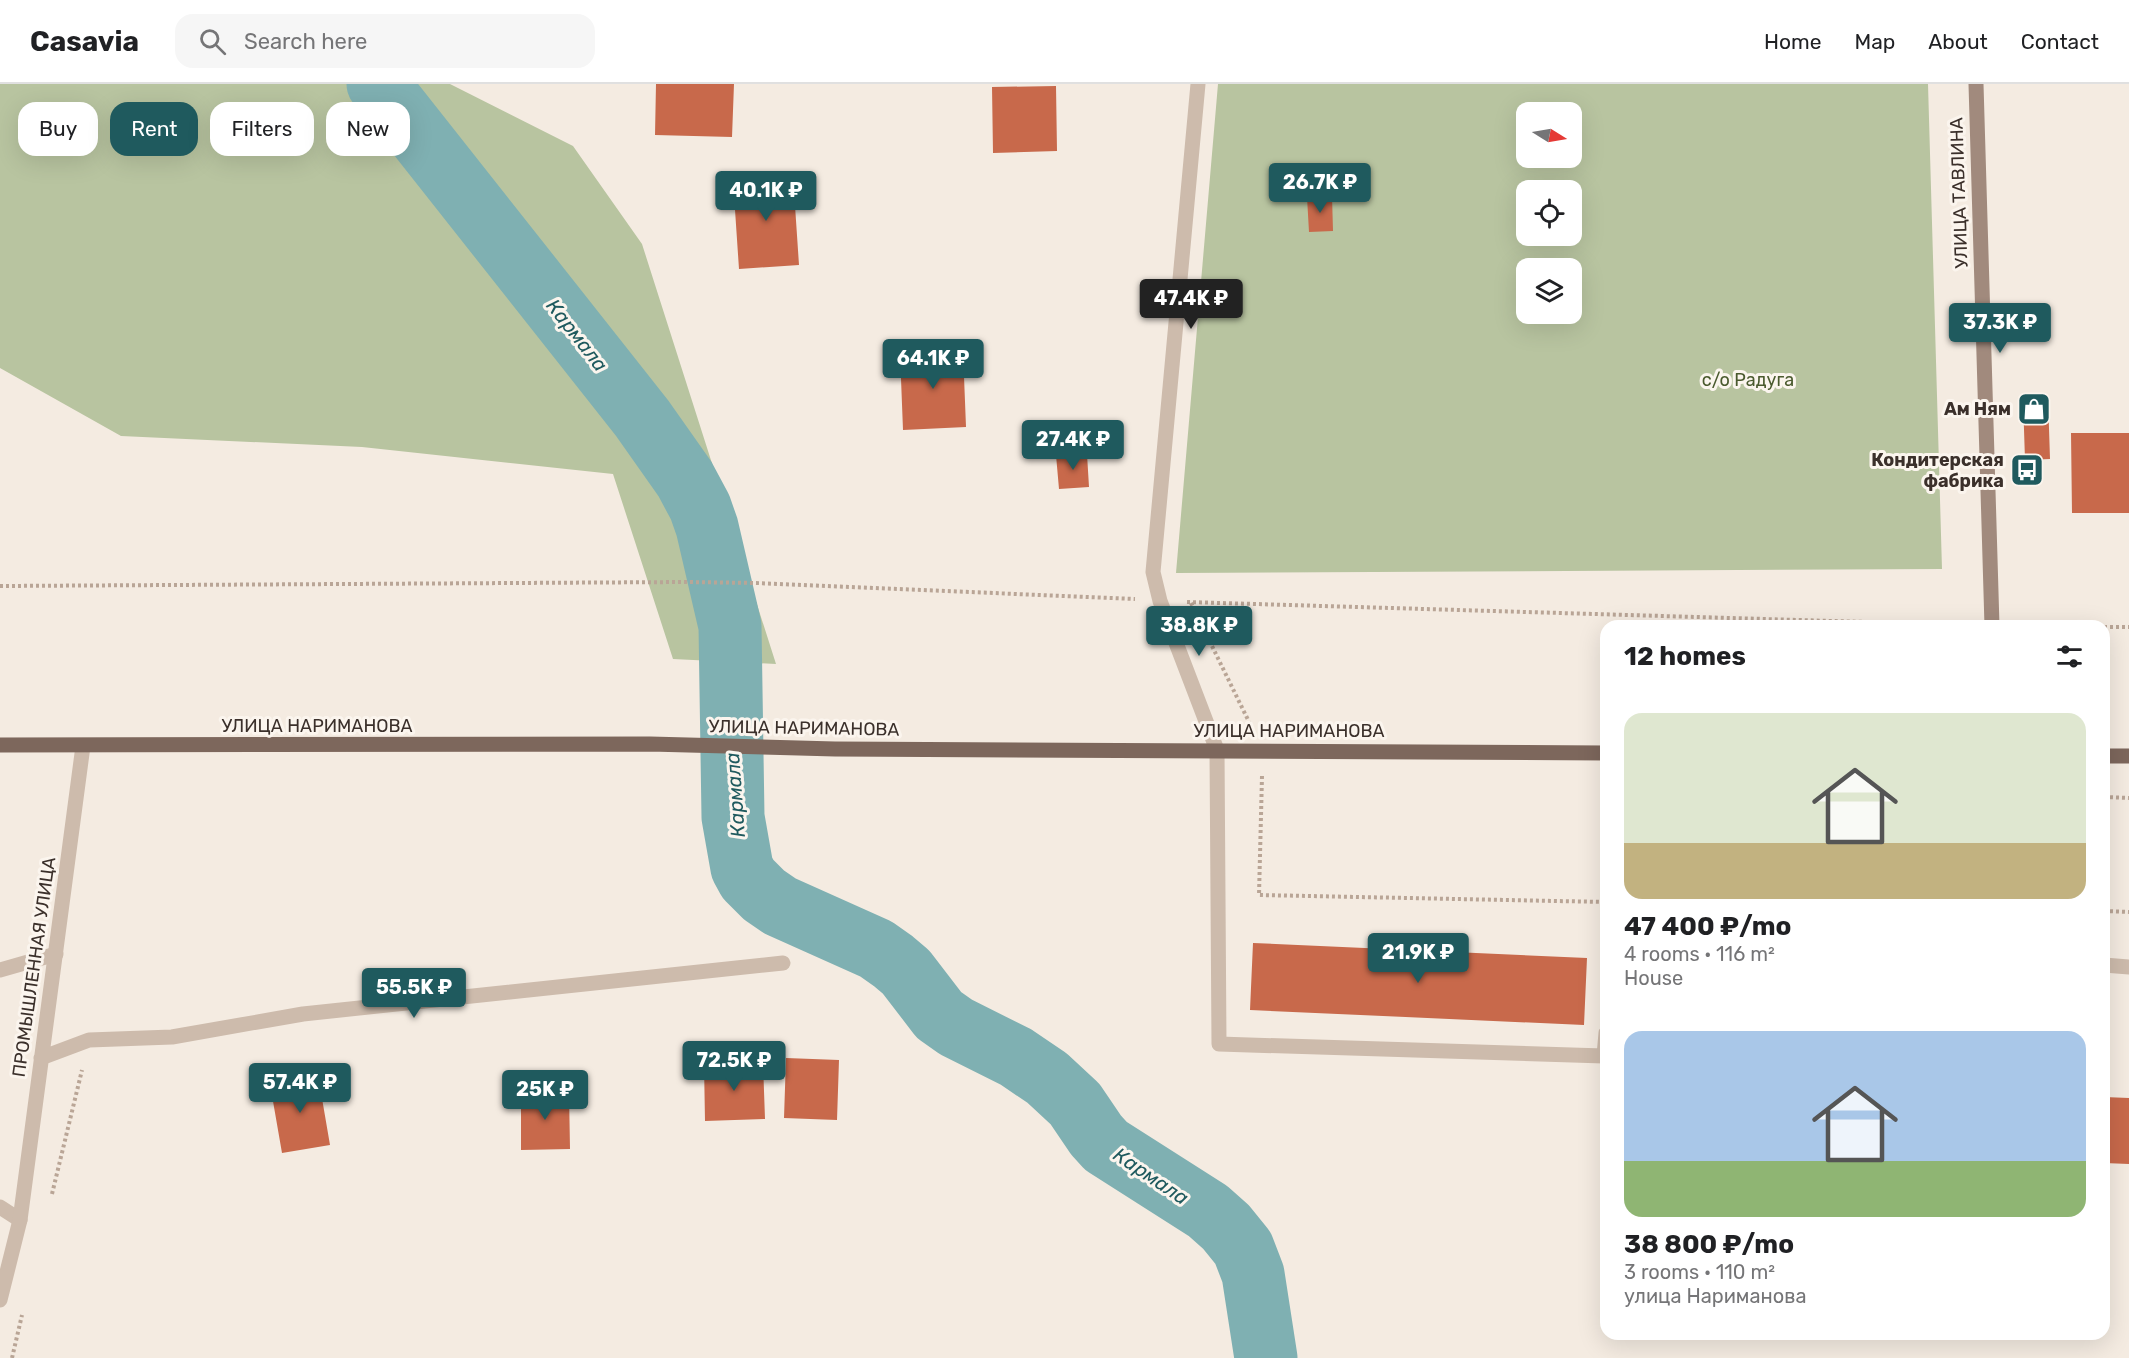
<!DOCTYPE html>
<meta charset="utf-8">
<style>
:root{--surface:#fff;--page:#f6f6f6;--text:#202124;--muted:#757577;--line:#e0e0e0;--accent:#1f5a5e}
body{margin:0;font-family:Rubik,sans-serif;background:var(--page);color:var(--text);height:100vh;display:flex;flex-direction:column;font-size:22px;white-space:nowrap}
*{box-sizing:border-box;margin:0}
p{font-size:20px;color:var(--muted)}
.icon{flex:none;width:33px;height:33px;fill:none;stroke:currentColor;stroke-width:2;stroke-linecap:round;stroke-linejoin:round}
.map{position:relative;flex:1;overflow:hidden}
.panel{position:absolute;left:1600px;top:536px;width:510px;height:720px;display:flex;flex-direction:column;background:var(--surface);border-radius:18px;box-shadow:0 6px 24px #0002}
.panel>*{flex:none}
.guide{position:absolute;left:18px;top:18px;width:570px;height:54px;display:flex;gap:12px}
.needle{width:39px;rotate:101deg}
.tools{position:absolute;left:1516px;top:18px;display:grid;gap:12px}
.tools a{display:grid;place-items:center;width:66px;height:66px;border-radius:12px;background:var(--surface);box-shadow:0 6px 24px #0002;font-size:30px}
.price{position:absolute;translate:-50% -51px;padding:0 14px;border-radius:6px;background:var(--accent);color:#fff;font-size:20px;line-height:39px;filter:drop-shadow(0 2px 3px #0008)}
.price::after{content:'';position:absolute;left:50%;top:36px;width:18px;height:14px;margin-left:-9px;background:inherit;clip-path:polygon(0 0,100% 0,50% 100%)}
.price.active{background:#222;color:#fff}
ul{padding:0;list-style:none}
li{display:grid;align-content:center;gap:12px;height:318px;padding:0 24px}
li span{display:grid;place-items:center;height:186px;border-radius:18px;color:#555}
li>.icon{margin-inline-start:auto}
span .icon{width:108px;height:108px;fill:#fffc;stroke-width:1}
li b{font-size:26px}
h2{display:flex;justify-content:space-between;align-items:center;height:72px;padding:0 24px;font-size:26px}
.chip{padding:0 21px;border-radius:18px;background:var(--surface);box-shadow:0 6px 24px #0002;font-size:21px;line-height:54px}
.chip.active{background:var(--accent);color:#fff}
header{display:flex;align-items:center;gap:36px;box-sizing:border-box;height:84px;padding:0 30px;background:var(--surface);border-bottom:2px solid var(--line)}
header strong{font-size:28px}
nav{display:flex;gap:33px;margin-inline-start:auto;font-size:21px}
.search{width:420px;height:54px;background:var(--page);display:flex;align-items:center;gap:15px;box-sizing:border-box;padding:0 21px;border-radius:18px;color:var(--muted);font-size:22px}
.map>svg:first-child{display:block}
.green{fill:#b8c4a0;fill-rule:evenodd}
.lines{fill:none;stroke-linecap:round;stroke-linejoin:round}
.river{stroke:#7fb0b2;stroke-width:63}
.building{fill:#c8694b}
.path{stroke:#b9a596;stroke-width:4;stroke-dasharray:3 3;stroke-linecap:butt}
.service{stroke:#cdbbac;stroke-width:15}
.minor{stroke:#cdbbac;stroke-width:15}
.secondary{stroke:#a18a7d;stroke-width:15}
.primary{stroke:#7d675c;stroke-width:15}
.labels{text-anchor:middle;stroke-width:6;stroke-linejoin:round;paint-order:stroke}
.street-label{font-size:18px;fill:#3b302b;stroke:#fbf5ee}
.park-label{font-size:18px;fill:#4a5a2e;stroke:#fbf5ee}
.poi-label{font-size:18px;font-weight:bold;fill:#3b302b;stroke:#fbf5ee;text-anchor:end}
.water-label{font-size:20px;font-style:italic;fill:#1f5a5e;stroke:#fbf5ee}
</style>
<header>
<strong>Casavia</strong>
<div class="search"><svg class="icon" aria-label="search" viewBox="0 0 24 24"><circle cx="10" cy="10" r="6"/><path d="M15 15l6 6"/></svg>Search here</div>
<nav><a>Home</a><a>Map</a><a>About</a><a>Contact</a></nav>
</header>
<div class="map">
<svg width="2129" height="1274" viewBox="0 0 2129 1274">
<rect width="100%" height="100%" fill="#f4ebe1"/>
<!-- green -->
<path class="green" d="M0,0h450l123,62 69,98 134,420 -103,-5 -60,-185 -251,-27 -241,-11 -121,-68z
M1218,0h710l14,485 -766,4zM1527,28h45v46h-45zM1527,106h45v46h-45zM1527,184h45v46h-45z"/>
<g class="lines">
<!-- river -->
<path class="river" d="M378,0l264,334 43,61 15,28 7,20 23,99 3,191 9,51 6,11 16,16 16,11 96,43 17,12 13,11 33,43 17,12 60,30 31,21 28,26 21,31 10,11 102,65 18,16 17,21 10,26 13,84"/>
</g>
<!-- building -->
<path class="building" d="M656,0h78l-2,53 -77,-2z
M1056,2l1,65 -64,2 -1,-66z
M793,92l6,89 -60,4 -6,-89z
M1332,112l1,35 -24,1 -2,-35z
M963,267l3,76 -63,3 -3,-77z
M2048,314l2,61 -25,1 -2,-61z
M2071,349h58v80h-57z
M1087,370l2,33 -30,2 -3,-34z
M1253,859l334,15 -3,67 -334,-15z
M786,974l53,2 -2,60 -53,-2z
M763,979l2,56 -60,2 -1,-57z
M318,991l12,70 -48,8 -12,-69z
M569,1008l1,57 -49,1v-57z
M2104,1013l25,1v66l-25,-1z"/>
<g class="lines">
<!-- path -->
<path class="path" d="M0,502l686,-4 70,1 379,16
M1187,518l781,23
M1191,519l60,123
M2104,543h25
M1262,692l-3,119 347,7
M2104,713l25,1
M2104,827l25,1
M52,1110l30,-124
M12,1274l10,-43"/>
<!-- service -->
<path class="service" d="M1217,666l2,294 385,12 2,-23
M2104,881l25,2
M0,886l56,-16
M0,1123l20,13"/>
<!-- minor -->
<path class="minor" d="M1198,0l-45,488 7,29 57,149
M41,974l48,-18 83,-3 131,-23 480,-51
M0,1216l20,-80 63,-474"/>
<!-- secondary -->
<path class="secondary" d="M1976,0l16,542"/>
<!-- primary -->
<path class="primary" d="M0,661l650,-1 185,5 771,4
M2104,672h25"/>
</g>
<!-- icons -->
<defs>
<symbol id="shop-square" viewBox="-11 -11 22 22"><rect x="-9" y="-9" width="18" height="18" rx="4" fill="#1f5a5e" stroke="#fbf5ee"/><path d="M-5-2.5h2.3a2.7 3.5 0 0 1 5.4 0H5L5.5 6h-11ZM-1.5-2.5h3a1.5 2.3 0 0 0-3 0Z" fill="#fff"/></symbol>
<symbol id="bus-square" viewBox="-11 -11 22 22"><rect x="-9" y="-9" width="18" height="18" rx="4" fill="#1f5a5e" stroke="#fbf5ee"/><path d="M-5-6H5V4H4V6H2V4H-2V6H-4V4H-5ZM-3.5-4V0h7V-4ZM-3.5 1.2v1.5H-2V1.2ZM2 1.2v1.5H3.5V1.2Z" fill="#fff"/></symbol>
</defs>
<g fill-rule="evenodd">
<use href="#shop-square" x="2015" y="306" width="38" height="38"/>
<use href="#bus-square" x="2008" y="367" width="38" height="38"/>
</g>
<g class="labels">
<!-- street labels -->
<g class="street-label">
<text transform="translate(1959 109) rotate(-92)" y="6">УЛИЦА ТАВЛИНА</text>
<text x="317" y="648">УЛИЦА НАРИМАНОВА</text>
<text transform="translate(804 644) rotate(1)" y="6">УЛИЦА НАРИМАНОВА</text>
<text x="1289" y="653">УЛИЦА НАРИМАНОВА</text>
<text transform="translate(34 883) rotate(-82)" y="6">ПРОМЫШЛЕННАЯ УЛИЦА</text>
</g>
<!-- park labels -->
<g class="park-label">
<text x="1748" y="302">с/о Радуга</text>
</g>
<!-- poi labels -->
<g class="poi-label">
<text x="2011" y="331">Ам Ням</text>
<text x="2004" y="382">Кондитерская<tspan x="2004" dy="21">фабрика</tspan></text>
</g>
<!-- water labels -->
<g class="water-label">
<text transform="translate(577 251) rotate(52)" y="7">Кармала</text>
<text transform="translate(735 711) rotate(-94)" y="7">Кармала</text>
<text transform="translate(1151 1092) rotate(34)" y="7">Кармала</text>
</g>
</g>
</svg>
<div class="tools">
<a><svg class="needle" viewBox="-14 -14 28 28"><path d="M0-13l5 13h-10z" fill="#e53935"/><path d="M0 13l5-13h-10z" fill="#757577"/></svg></a>
<a><svg class="icon" aria-label="locate" viewBox="0 0 24 24"><circle cx="12" cy="12" r="6"/><path d="M12 2v4M12 18v4M2 12h4M18 12h4"/></svg></a>
<a><svg class="icon" aria-label="layers" viewBox="0 0 24 24"><path d="M12 4l9 5-9 5-9-5zM3 14l9 5 9-5"/></svg></a>
</div>
<b class="price" style="left:1320px;top:130px">26.7K ₽</b>
<b class="price" style="left:766px;top:138px">40.1K ₽</b>
<b class="price active" style="left:1191px;top:246px">47.4K ₽</b>
<b class="price" style="left:2000px;top:270px">37.3K ₽</b>
<b class="price" style="left:933px;top:306px">64.1K ₽</b>
<b class="price" style="left:1073px;top:387px">27.4K ₽</b>
<b class="price" style="left:1199px;top:573px">38.8K ₽</b>
<b class="price" style="left:1418px;top:900px">21.9K ₽</b>
<b class="price" style="left:414px;top:935px">55.5K ₽</b>
<b class="price" style="left:734px;top:1008px">72.5K ₽</b>
<b class="price" style="left:300px;top:1030px">57.4K ₽</b>
<b class="price" style="left:545px;top:1037px">25K ₽</b>
<div class="guide">
<a class="chip">Buy</a>
<a class="chip active">Rent</a>
<a class="chip">Filters</a>
<a class="chip">New</a>
</div>
<section class="panel">
<h2>12 homes<svg class="icon" aria-label="filters" viewBox="0 0 24 24"><path d="M4 7h16M4 17h16"/><circle cx="9" cy="7" r="2"/><circle cx="15" cy="17" r="2"/></svg></h2>
<ul>
<li><span style="background:linear-gradient(#dfe7d0 70%,#c2b280 0)"><svg class="icon" aria-label="home" viewBox="0 0 24 24"><path d="M3 11l9-7 9 7M6 9v11h12V9"/></svg></span><div><b>47 400 ₽/mo</b><p>4 rooms · 116 m²</p><p>House</p></div></li>
<li><span style="background:linear-gradient(#a9c7e8 70%,#8fb573 0)"><svg class="icon" aria-label="home" viewBox="0 0 24 24"><path d="M3 11l9-7 9 7M6 9v11h12V9"/></svg></span><div><b>38 800 ₽/mo</b><p>3 rooms · 110 m²</p><p>улица Нариманова</p></div></li>
</ul>
</section>
</div>
